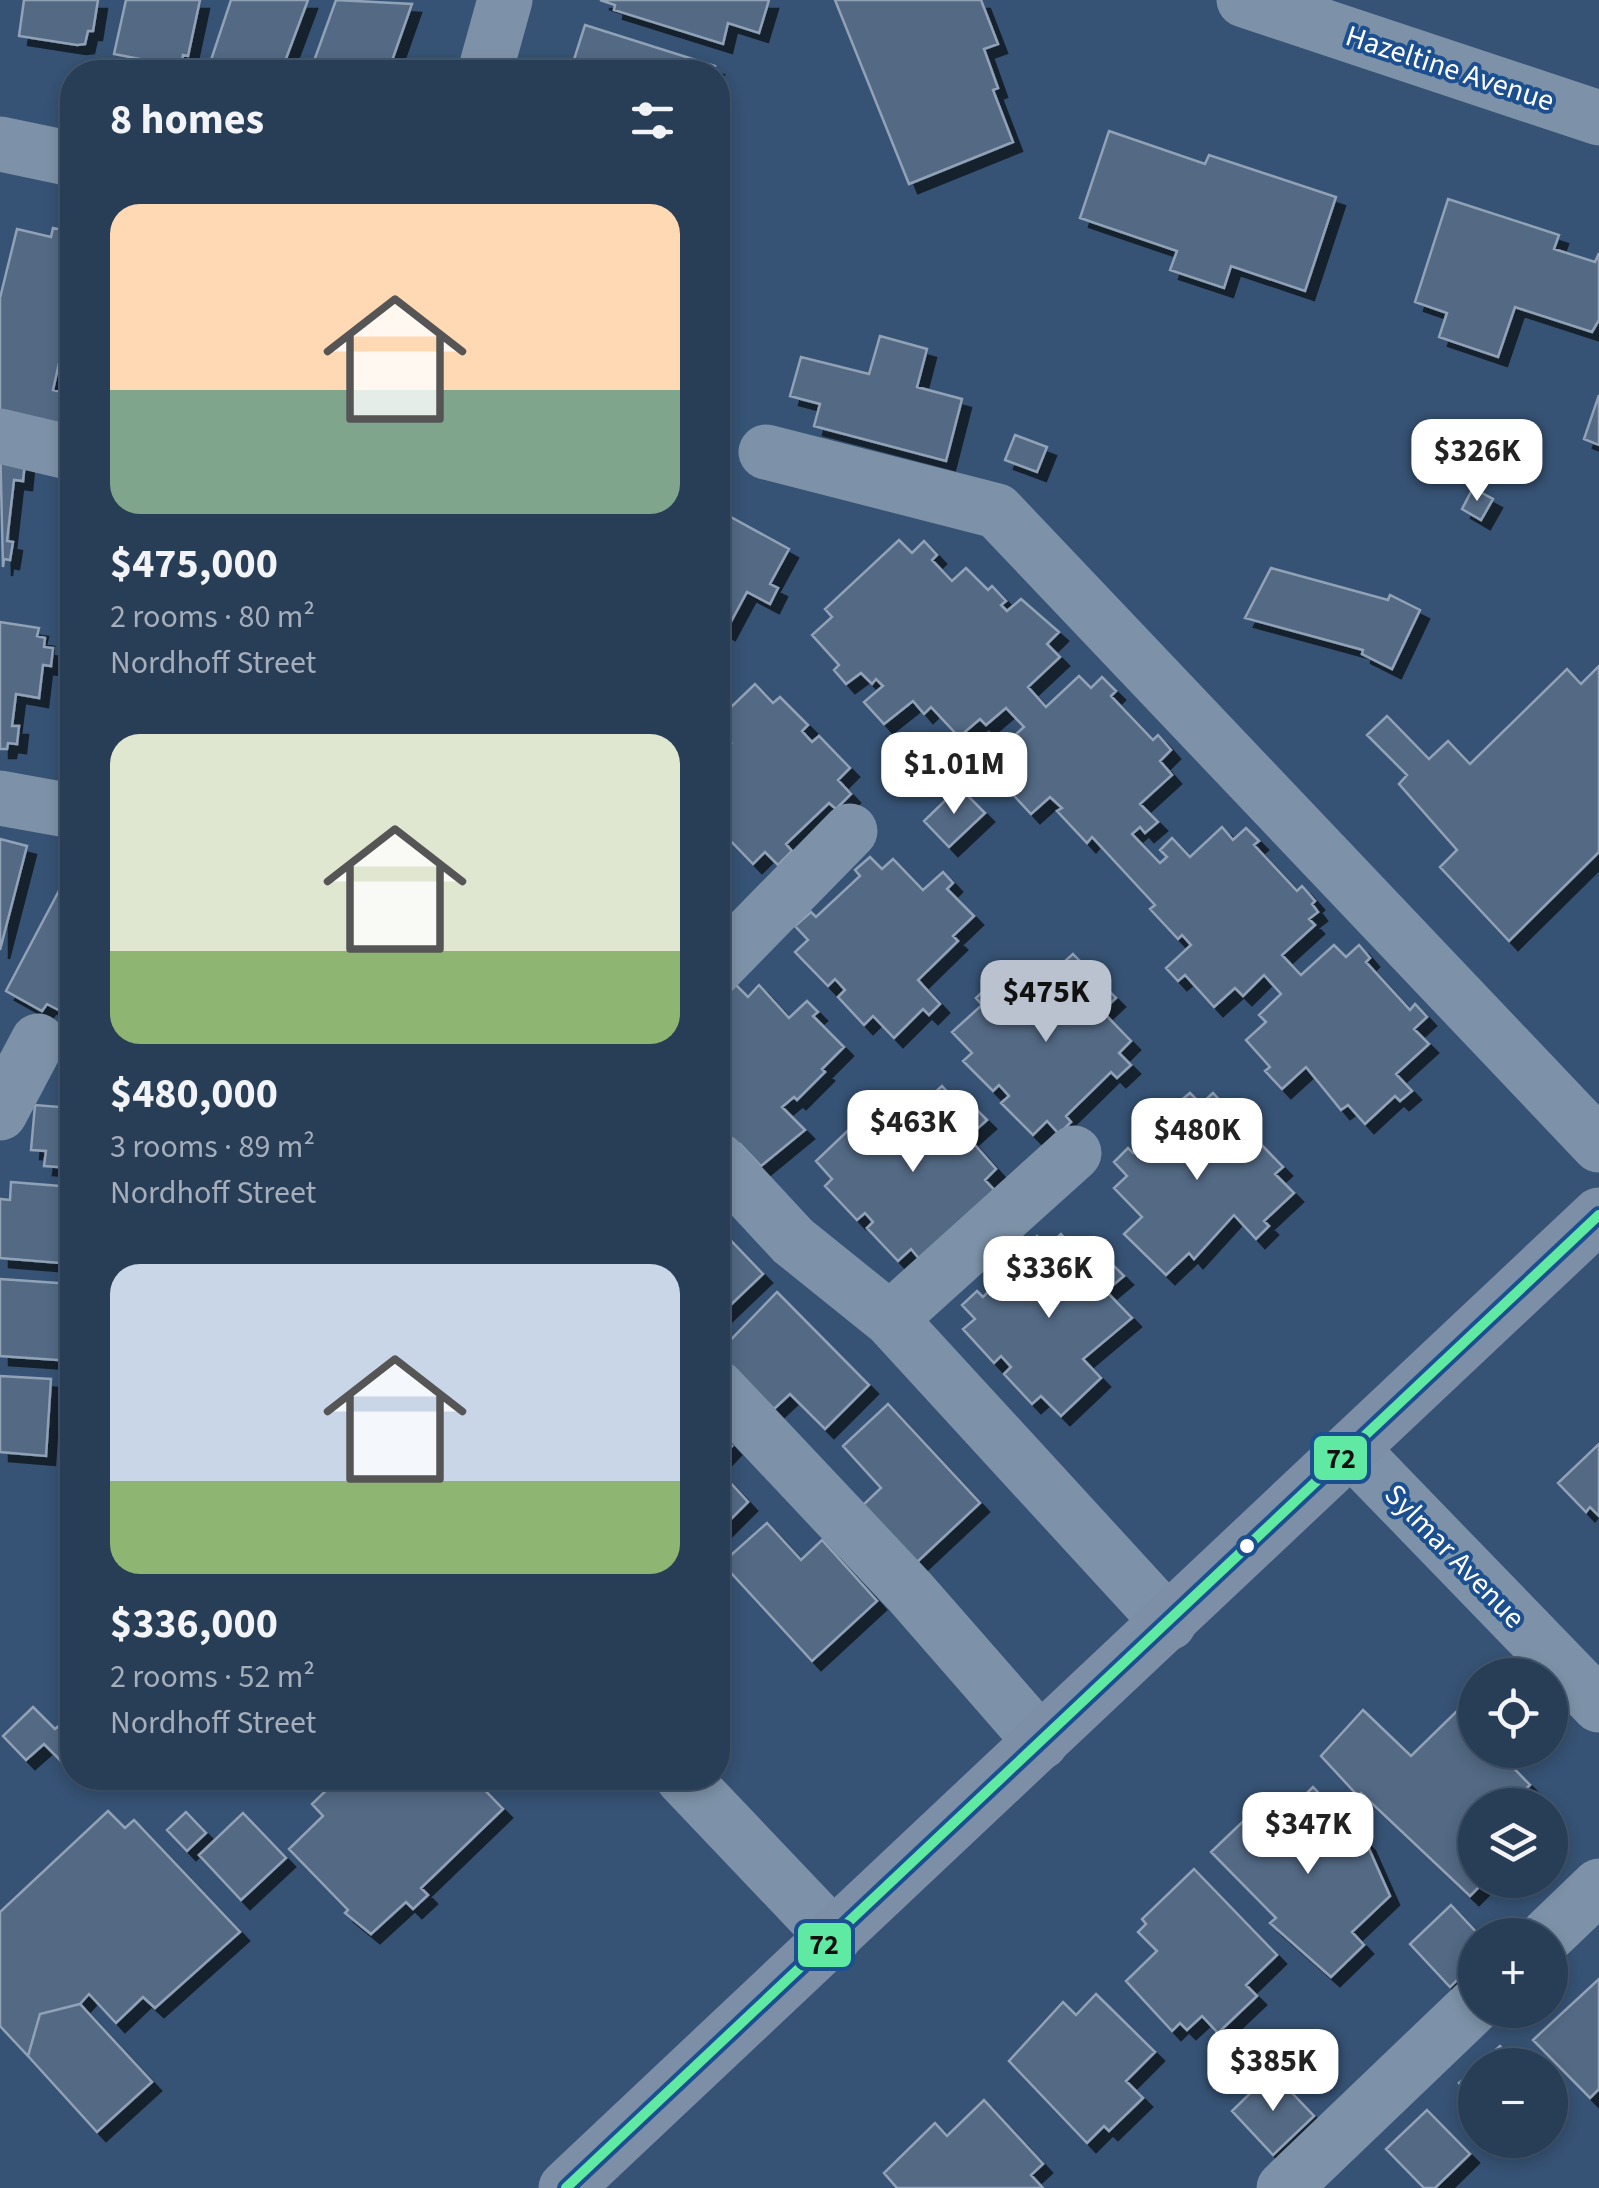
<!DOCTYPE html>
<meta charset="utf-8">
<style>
:root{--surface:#283e57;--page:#344961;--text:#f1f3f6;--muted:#a5aeba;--line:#44576d;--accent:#b9c2ce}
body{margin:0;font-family:"Source Sans 3",sans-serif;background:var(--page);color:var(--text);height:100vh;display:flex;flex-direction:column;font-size:38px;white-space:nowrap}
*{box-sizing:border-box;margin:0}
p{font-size:32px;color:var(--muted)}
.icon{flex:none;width:55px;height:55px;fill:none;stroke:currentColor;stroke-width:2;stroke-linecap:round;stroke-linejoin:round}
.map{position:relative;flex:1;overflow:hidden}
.side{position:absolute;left:60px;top:60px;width:670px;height:1730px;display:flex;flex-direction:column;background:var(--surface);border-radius:40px;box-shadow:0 5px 15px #0003,0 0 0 2px var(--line)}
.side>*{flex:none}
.tools{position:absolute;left:1458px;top:1658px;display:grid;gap:20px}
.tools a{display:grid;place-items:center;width:110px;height:110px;border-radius:50%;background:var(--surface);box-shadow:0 5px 15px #0003,0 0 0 2px var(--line);font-size:50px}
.price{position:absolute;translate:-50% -85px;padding:0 22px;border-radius:20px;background:#fff;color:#222;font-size:32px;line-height:65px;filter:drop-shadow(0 2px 5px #0008)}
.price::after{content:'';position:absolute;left:50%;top:60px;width:30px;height:22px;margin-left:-15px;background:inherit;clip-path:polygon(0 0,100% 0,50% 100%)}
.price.on{background:var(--accent);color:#111}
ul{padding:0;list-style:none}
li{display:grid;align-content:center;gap:20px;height:530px;padding:0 50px}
li span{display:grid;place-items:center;height:310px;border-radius:30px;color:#555}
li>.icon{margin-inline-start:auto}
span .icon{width:180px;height:180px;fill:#fffc;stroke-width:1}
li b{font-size:42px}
h2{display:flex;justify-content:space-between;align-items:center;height:120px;padding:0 50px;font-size:42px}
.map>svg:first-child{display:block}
.building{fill:#526984;stroke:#92a2b6;stroke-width:2.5;filter:url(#shadow)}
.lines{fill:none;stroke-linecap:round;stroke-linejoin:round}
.minor{stroke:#7d92a8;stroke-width:55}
.major{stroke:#7d8ea7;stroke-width:55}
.bus-1-casing{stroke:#1b4f8f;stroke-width:18}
.bus-1{stroke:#60e9a3;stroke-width:10}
.bus-dot{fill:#fff;stroke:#1b4f8f;stroke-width:4}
.labels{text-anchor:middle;stroke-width:8;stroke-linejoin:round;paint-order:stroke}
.street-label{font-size:30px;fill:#fff;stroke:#1b4f8f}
.line-badge{stroke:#1b4f8f;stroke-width:4}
.pale-badge-label{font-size:28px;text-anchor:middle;font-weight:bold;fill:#111}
</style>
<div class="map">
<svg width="1599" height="2188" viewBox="0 0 1599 2188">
<defs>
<filter id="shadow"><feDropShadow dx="9" dy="9" stdDeviation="0" flood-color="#0009"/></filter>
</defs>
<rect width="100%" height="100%" fill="#365274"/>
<!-- building -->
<path class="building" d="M24,0h74l-5,31h-5l-3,13 -8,1 -58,-9z
M126,0h74l-12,56 -5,-1 -2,12 -67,-13z
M231,0h77l-27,72h-74z
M336,0l76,4 -24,68h-78z
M600,0h169l-10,33 -31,-10 -5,21 -109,-34 1,-5z
M835,0h146l17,44 -14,5 14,39 -5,2 20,52 -104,42z
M585,25l130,41 -2,6h-143z
M1109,131l96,33 4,-9 127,42 -31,94 -74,-25 -7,22 -54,-18 7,-19 -97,-33z
M1448,199l111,36 -5,14 41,13 4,-9v67l-7,12 -77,-25 -17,50 -59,-20 8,-24 -32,-11z
M53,228l19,4v73l-19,85 19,4 -2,36 -70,-16v-116l17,-69 34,8z
M880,336l47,13 -10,38 45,12 -16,62 -132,-35 6,-22 -30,-8 11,-39 68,17z
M1599,395v50l-15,-6z
M1015,435l32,12 -10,25 -32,-12z
M0,440l25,22 -2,19 -9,-1 -7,61 6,1 -3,18 -6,-1 -1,8z
M1473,488l20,11 -12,21 -19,-11z
M718,510l71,39 -19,35 8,4 -8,16 -23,-12 -21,39 -8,-5z
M899,540l13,13 12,-12 13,14 -5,5 20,21 14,-13 22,22 4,-4 14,15 -5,4 6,6 14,-12 38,33 -12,12 13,13 -32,30 18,20 33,-31 12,12 11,-11 14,14 -5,5 42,44 5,-5 13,15 -11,11 12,14 -32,29 18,18 -13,11 -5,-6 -8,7 28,29 7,-6 -7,-7 12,-12 18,19 32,-30 11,13 13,-12 13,13 -5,4 43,46 5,-5 13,15 -3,3 6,8 -9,7 6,6 -33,30 19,20 33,-30 12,12 13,-12 11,13 -4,4 44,48 5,-6 12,13 -13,12 15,15 -33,30 16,17 -12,10 -5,-5 -30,28 -17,-19 -7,5 -35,-43 -24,22 -17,-18 5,-4 -24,-27 20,-18 -7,-7 22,-21 -17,-19 -21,21 -8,-8 -21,19 -29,-32 -7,6 -12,-13 25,-23 -9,-10 -4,4 -28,-30 5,-4 -63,-68 -5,6 -30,-32 5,-3 -12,-11 -19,17 -40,-43 19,-18 -7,-7 21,-19 -18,-19 -20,17 -6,-6 -21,18 -28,-30 -7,7 -11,-13 -29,23 -20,-22 19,-16 -7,-7 -4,5 -11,-11 -15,11 -12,-14 5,-5 -27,-30 20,-18 -7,-8z
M1271,568l117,32 2,-5 30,15 -28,59 -30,-15 1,-4 -118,-32z
M0,622l39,6 -2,8 8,2 -1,9 9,1 -2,18 -8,-1 -4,33 -23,-4 -4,32h7l-2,18 -9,-1 -1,6h-7z
M1599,666v186l-90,89 -69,-74 17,-17 -58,-66 8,-9 -40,-40 20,-19 42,43 19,-18 22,23 97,-95 14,15z
M755,684l18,19 7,-6 28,28 -6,6 10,11 7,-6 31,32 -12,12 13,14 -15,15 -7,-6 -43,41 6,7 -14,14 -13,-13 -12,12 -31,-32 -4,5v-86l13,-8 -13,-14v-22l2,-3 7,7z
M959,787l26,26 -36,34 -25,-26z
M0,839l27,7 -27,104z
M870,857l12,12 11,-10 30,31 20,-18 10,11 -6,6 27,27 -21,20 5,5 -40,39 22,24 -11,11 -6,-6 -29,29 -21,-22 -9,9 -26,-28 7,-7 -10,-11 -7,7 -33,-34 13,-12 -13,-14 16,-14 5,5 44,-41 -5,-6z
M72,866v145l-2,5 -23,-12 -5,7 -36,-20z
M1073,954l43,44 -14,13 29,30 -12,12 12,12 -14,13 -6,-6 -45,44 5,6 -12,12 -12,-13 -14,14 -32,-32 8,-7 -10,-11 -6,6 -30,-30 9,-8 -20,-21 30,-27 -6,-7 12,-12 22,24z
M736,985l12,12 11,-12 30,33 18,-17 11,11 -5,4 31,31 -22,22 3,3 -28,28 -3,-3 -12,10 23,23 -44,36 -21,-22 -22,-3v-130l7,-7 -4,-4z
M942,1086l26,28 7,-6 12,12 -19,17 28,32 -11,11 13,14 -76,68 -11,-13 -13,12 -31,-33 6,-6 -8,-9 -8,7 -32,-34 7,-7 -16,-18 44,-42 15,16 42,-39 6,7z
M61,1088l11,1v79l-28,-2 2,-15 -15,-1 4,-45 24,2z
M1190,1093l11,11 12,-11 30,33 -6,6 11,11 6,-6 29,30 -8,7 19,19 -30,28 5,5 -13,13 -22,-24 -40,44 -5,-6 -23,22 -42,-41 18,-17 -28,-29 13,-12 -13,-14 14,-14 5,5 46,-43 -5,-4z
M11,1182l61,5v77l-72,-6v-59l10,1z
M718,1227l45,47 -45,43z
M1061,1234l31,34 12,-12 20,20 -18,15 26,27 -49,41 18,19 -40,38 -20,-20 -9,8 -28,-30 7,-7 -10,-11 -7,7 -31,-34 12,-10 -13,-14 15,-14 6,6 44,-43 -4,-4 14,-14 10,11z
M0,1279l72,5v77l-72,-5z
M777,1292l92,93 -44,44 -35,-35 -16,15 -56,-56z
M0,1376l51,3 -5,77 -46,-4z
M888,1404l92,99 -65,61 -53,-58 19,-18 -38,-42z
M718,1431l14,15 -14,15z
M1599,1444v72l-9,-9 -4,5 -28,-29z
M718,1469l30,33 -30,30z
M767,1523l34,37 21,-20 55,61 -65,60 -90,-98z
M33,1707l22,22 6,-5 11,13v21l-7,7 -21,-21 -18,16 -23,-24z
M1363,1710l48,46 47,-46 17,18v22h21l34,35 -21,20h-34v75h11l-16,16 -109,-103 -3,3 -37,-40z
M339,1778h134l30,31 -82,79 7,7 -15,14 -7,-7 -35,32 -26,-21 3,-3 -59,-61 34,-33 -11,-12z
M1313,1787l53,55 24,54 -38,36 12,13 -33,32 -61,-54 6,-5 -65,-66 46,-44 17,17z
M108,1811l17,17 9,-8 106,112 -85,76 -12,-11 -27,26 -27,-29 -9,10 -40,10 -12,42 -28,-30v-114z
M186,1812l20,21 -19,18 -20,-21z
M243,1813l43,45 -45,42 -42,-45z
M1194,1869l83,86 -31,30 11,11 -39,37 -16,-17 -15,14 -7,-7 -8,8 -46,-50 31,-30 -19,-19 8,-8 -4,-5z
M1451,1905l28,30h-4v28l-25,24 -40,-43z
M1599,1979v110l-9,9 -57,-58z
M1096,1994l59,58 -29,29 17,17 -34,33 -5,-5 -17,17 -78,-82 54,-59 13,13z
M80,2004l72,78 -55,50 -69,-76 12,-42z
M1500,2046l18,19h-39z
M1475,2069v31l-16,-17z
M1272,2072l42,44 -41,39 -41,-44z
M984,2100l59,64 -12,11 12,13h-146l-13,-15 51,-50 12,13z
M1427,2110l43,44 -35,34h-11l-38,-39z"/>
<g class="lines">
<!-- minor -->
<path class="minor" d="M1244,0l355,118
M485,72l20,-72
M0,144l72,15
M0,436l72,17
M766,452l231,59 602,634
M0,798l72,13
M718,966l132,-135
M0,1113l38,-72
M1074,1153l-184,166 279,304
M718,1160l75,81 97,78
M718,1388l192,204 131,150
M1352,1450l247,255
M683,1778l151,159
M1548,1935l51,-49
M1284,2188l191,-183"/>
<!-- major -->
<path class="major" d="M566,2188l1033,-973"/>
<defs>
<path id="bus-1" d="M566,2188l1033,-973"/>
</defs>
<!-- bus-1 casing -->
<use href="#bus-1" class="bus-1-casing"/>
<!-- bus-1 -->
<use href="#bus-1" class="bus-1"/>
</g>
<!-- markers -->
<circle class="bus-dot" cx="1247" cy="1546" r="9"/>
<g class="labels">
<!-- street labels -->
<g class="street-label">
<text transform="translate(1450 68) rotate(18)" y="10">Hazeltine Avenue</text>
<text transform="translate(1455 1556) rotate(46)" y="10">Sylmar Avenue</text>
</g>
</g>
<g class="line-badge">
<rect x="1312" y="1434" width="57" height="48" rx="10" fill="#60e9a3"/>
<rect x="796" y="1921" width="57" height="48" rx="10" fill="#60e9a3"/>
</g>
<g class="pale-badge-label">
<text x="1341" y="1468">72</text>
<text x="824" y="1954">72</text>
</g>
</svg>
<div class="tools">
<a><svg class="icon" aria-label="locate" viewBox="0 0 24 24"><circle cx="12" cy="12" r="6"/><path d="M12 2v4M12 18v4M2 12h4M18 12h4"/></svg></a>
<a><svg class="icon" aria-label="layers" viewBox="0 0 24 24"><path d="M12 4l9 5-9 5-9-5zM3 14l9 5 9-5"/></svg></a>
<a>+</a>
<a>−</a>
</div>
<b class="price" style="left:1477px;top:504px">$326K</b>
<b class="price" style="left:954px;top:817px">$1.01M</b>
<b class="price on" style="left:1046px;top:1045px">$475K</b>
<b class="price" style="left:913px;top:1175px">$463K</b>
<b class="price" style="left:1197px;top:1183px">$480K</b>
<b class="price" style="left:1049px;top:1321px">$336K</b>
<b class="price" style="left:1308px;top:1877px">$347K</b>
<b class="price" style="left:1273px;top:2114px">$385K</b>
<section class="side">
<h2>8 homes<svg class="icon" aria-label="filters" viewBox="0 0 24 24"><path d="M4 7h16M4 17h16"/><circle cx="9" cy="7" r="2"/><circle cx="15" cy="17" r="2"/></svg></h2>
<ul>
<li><span style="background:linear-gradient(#ffd9b3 60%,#7fa58c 0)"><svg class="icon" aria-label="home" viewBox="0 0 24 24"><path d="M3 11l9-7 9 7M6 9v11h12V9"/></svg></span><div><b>$475,000</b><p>2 rooms · 80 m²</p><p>Nordhoff Street</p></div></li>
<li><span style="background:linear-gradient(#dfe7d0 70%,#8fb573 0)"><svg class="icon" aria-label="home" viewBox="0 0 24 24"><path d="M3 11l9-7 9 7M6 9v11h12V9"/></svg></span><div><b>$480,000</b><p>3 rooms · 89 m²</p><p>Nordhoff Street</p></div></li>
<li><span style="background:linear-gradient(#c9d6e8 70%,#8fb573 0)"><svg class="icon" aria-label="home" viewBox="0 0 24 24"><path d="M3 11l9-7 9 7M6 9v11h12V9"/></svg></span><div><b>$336,000</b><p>2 rooms · 52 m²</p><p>Nordhoff Street</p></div></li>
</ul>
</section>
</div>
